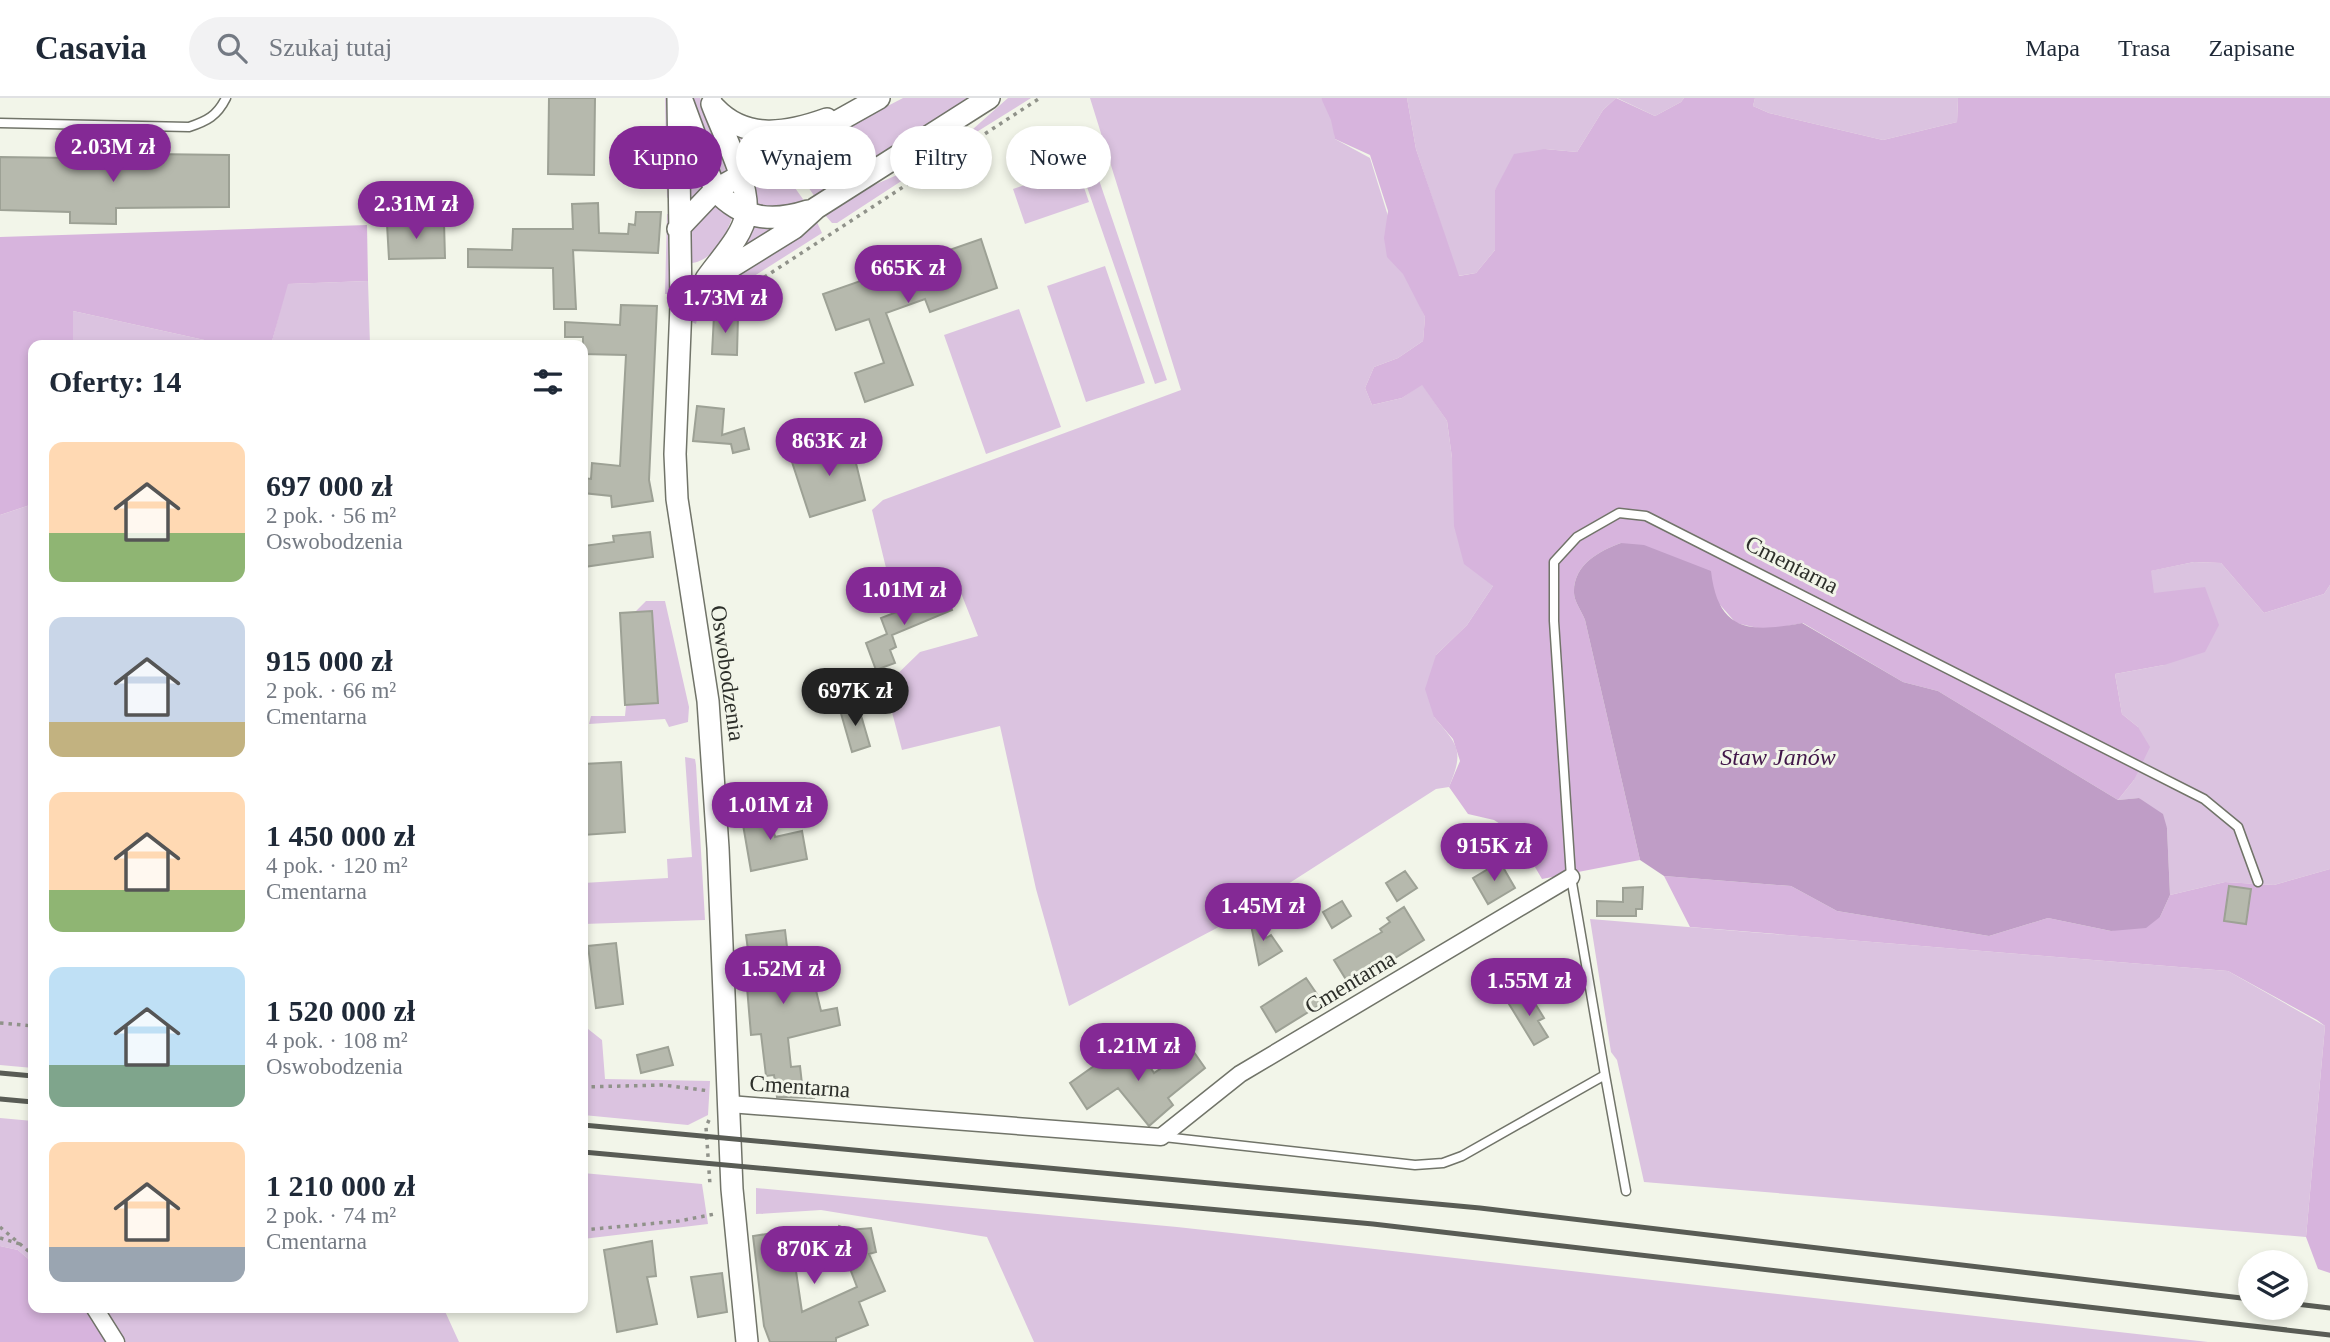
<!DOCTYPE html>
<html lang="pl">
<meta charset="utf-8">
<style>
:root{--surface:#fff;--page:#f2f2f3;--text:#1f2937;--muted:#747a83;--line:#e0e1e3;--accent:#842995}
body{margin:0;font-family:Georgia,serif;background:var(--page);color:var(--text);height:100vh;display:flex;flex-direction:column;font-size:26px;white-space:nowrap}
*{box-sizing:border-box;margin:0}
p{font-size:23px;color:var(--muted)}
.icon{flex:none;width:38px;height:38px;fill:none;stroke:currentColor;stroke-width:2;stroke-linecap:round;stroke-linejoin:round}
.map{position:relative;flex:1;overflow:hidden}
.panel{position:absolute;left:28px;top:242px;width:560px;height:973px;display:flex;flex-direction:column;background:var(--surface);border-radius:14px;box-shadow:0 4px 10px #0003}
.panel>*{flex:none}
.guide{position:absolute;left:609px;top:28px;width:665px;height:63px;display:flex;gap:14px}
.fabs{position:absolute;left:2238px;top:1152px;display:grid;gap:14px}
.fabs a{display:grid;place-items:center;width:70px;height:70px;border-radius:50%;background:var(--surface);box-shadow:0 4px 10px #0003;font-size:35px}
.price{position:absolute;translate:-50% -60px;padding:0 16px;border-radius:24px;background:var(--accent);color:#fff;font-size:23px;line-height:46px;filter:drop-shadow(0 2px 4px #0008)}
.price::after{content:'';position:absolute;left:50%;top:42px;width:21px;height:16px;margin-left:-10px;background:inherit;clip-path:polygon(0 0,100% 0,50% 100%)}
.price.active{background:#222;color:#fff}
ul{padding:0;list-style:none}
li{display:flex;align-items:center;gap:21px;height:175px;padding:0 21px}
li span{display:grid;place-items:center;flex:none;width:196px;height:140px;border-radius:14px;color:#555}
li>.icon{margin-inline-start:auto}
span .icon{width:84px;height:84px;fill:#fffc;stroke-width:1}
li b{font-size:30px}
h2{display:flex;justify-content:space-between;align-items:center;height:84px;padding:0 21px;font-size:30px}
.tag{padding:0 24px;border-radius:32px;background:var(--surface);box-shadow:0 4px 10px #0003;font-size:24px;line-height:63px}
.tag.active{background:var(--accent);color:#fff}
header{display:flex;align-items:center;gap:42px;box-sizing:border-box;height:98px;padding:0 35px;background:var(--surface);border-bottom:2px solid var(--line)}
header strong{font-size:33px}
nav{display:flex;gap:38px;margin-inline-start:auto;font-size:24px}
.search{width:490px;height:63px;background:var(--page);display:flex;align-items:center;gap:18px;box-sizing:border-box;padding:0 24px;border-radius:38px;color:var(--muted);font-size:26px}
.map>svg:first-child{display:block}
.green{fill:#dbc3e0}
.forest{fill:#d7b4dd}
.water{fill:#bf9dc6}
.building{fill:#b6b9ad;stroke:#9da195;stroke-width:2}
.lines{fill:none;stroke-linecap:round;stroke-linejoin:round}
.service-casing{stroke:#717469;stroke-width:11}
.minor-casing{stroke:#717469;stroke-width:19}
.tertiary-casing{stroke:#717469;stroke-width:24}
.path{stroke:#90928a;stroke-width:3.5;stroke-dasharray:3.5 5;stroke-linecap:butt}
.service{stroke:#fff;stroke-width:8}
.minor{stroke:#fff;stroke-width:16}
.tertiary{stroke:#fff;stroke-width:21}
.rail{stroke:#595c55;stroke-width:5}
.labels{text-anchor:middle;stroke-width:6;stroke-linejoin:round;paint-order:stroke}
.street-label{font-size:23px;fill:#2d2f2a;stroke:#f2f5e9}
.water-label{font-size:24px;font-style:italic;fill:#411649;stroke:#f2f5e9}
</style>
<header>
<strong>Casavia</strong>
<div class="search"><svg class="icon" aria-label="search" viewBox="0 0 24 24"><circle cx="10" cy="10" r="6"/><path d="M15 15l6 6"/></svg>Szukaj tutaj</div>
<nav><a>Mapa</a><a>Trasa</a><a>Zapisane</a></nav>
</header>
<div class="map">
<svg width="2330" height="1244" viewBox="0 0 2330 1244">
<rect width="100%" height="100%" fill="#f2f5e9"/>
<!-- green -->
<path class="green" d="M665,0h4l2,98 -4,2z
M692,0h8l30,73 -9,6z
M903,0h67l-155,99 -27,-39z
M1008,0h23l-56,35 -2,-4z
M1090,0h231l12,17 2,24 35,19 37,119 18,40 -2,24 -25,17 -24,9 -9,21 7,17 30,-7 20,-14 25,37 5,37 41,128 -26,39 -31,30 -2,62c25,29 30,34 15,70l-13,2 -204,131 -163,86 -33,-117 -36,-163 -98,24 -17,-64 35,-34 58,-16 -19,-48 -65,13 -22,-91 11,-10 298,-110z
M1407,0h209l-13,12 -26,42 -32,-3 -50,41v60l-19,23 -18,3 -42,-127z
M1617,0h67l-3,4 -26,14z
M1755,0h203l-1,24 -74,18 -114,-27 -16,-7z
M685,36l20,52 -16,17z
M737,36l29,5 3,12 -16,9z
M778,66l27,38c-14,6 -35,9 -48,1l-3,-25z
M1077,69l12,35 -64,22 -12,-35z
M911,71l-5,9 -69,45h-5l-7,-8 42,-27z
M1099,82l68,200 -12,4 -69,-200z
M710,103l23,13c-5,20 -22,51 -46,49l-1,-28z
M667,116h4l-2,80h-4z
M816,122l6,13 -112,71 -12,11 -2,9 -6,-3 16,-30z
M748,126l30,4 -41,27z
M1105,168l40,117 -59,19 -39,-116z
M368,183l2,64h-99l16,-61z
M1019,211l42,118 -75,27 -42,-119z
M73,213l154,34h-154z
M33,406v564l-33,-3v-550z
M2194,464l27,1 43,50 60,-19 6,-9v284l-56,16 -49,-3 -55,13 -3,-67 -28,-30 -21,2 16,-20 4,-53 -16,-13 -7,-40 49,-9 -14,-94z
M646,503h19l24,106 -1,15 -19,5 -4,-8 -76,5 2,-8h34l10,-104z
M685,659l10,2 1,6 9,155 -122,4v-41l85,-5 -1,-19 25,-2z
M1590,821l638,52 97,55 -19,211 -662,-55 -27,-122 -6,-8z
M583,927l19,15 3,39 105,2 -2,34 -20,10 -105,-10z
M0,1020l33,3v142l-15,-13 -18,-4z
M583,1075l119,11 6,40 -125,15z
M756,1090l421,39 1031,115h-1174l-47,-105 -166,-27 -65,4z
M85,1209h358l16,35h-353z"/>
<!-- forest -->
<path class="forest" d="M1321,0h86l9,51 43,127 17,-3 19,-23v-60l19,-36 31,-5 32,3 26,-42 13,-12 39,18 26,-14 3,-4h71l-2,8 16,7 114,27 74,-18 1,-24h372v487l-6,9 -60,19 -43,-50 -27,-1 -43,9 3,22 51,-6 14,38 -14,27 -41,13 -49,9 7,40 16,13 12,20 -16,33 -16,20 -180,-109 -35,-9 -100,-59 -37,7 -30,-7 -22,-25 -93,-55c-22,8 -48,22 -47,50 0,8 8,19 11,27l55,240 -98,19 -10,-17 -6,-21 -32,-21 -26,-6 -19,-27 11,-26 -7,-22 -19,-22 -9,-28 11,-34 31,-30 26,-39 -29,-22 -10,-38 -2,-68 -5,-37 -25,-36 -20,13 -30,7 -7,-17 9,-21 24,-9 25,-17 2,-24 -22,-43 -16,-17 -3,-19 4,-27 -18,-56 -35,-16 -4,-19z
M367,127l1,56 -80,3 -17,61h-44l-154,-34v34h-40v159l-33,11v-278z
M2330,771v404l-12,-4 -12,-32 19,-211 -8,-6 -89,-49 -538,-44 -26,-51 127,10 46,25 152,25 59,-18 63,13 49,-14 10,-22 55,-13 49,3z
M0,1148l18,4 15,13v44h52l21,35h-106z"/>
<!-- water -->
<path class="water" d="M1621,445l23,2 67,26c7,61 39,62 91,52l101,59 35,9 180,109 21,-2 24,16 4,14 3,67 -10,22 -14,11 -35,3 -63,-13 -59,18 -152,-25 -46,-25 -127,-10 -24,-16 -55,-240c-3,-8 -11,-19 -11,-27 -1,-28 25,-42 47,-50z"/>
<!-- building -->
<path class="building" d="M549,0h46l-1,77 -46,-1z
M71,55l158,2v52l-113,1v16l-46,-1v-11l-70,-2v-53l71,1z
M598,105l1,30 29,1 1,-10 6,1 1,-13h25l-3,41 -85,-3 3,59h-22l-1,-41 -85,-1v-18l44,1 1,-21h60l-1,-25z
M444,124l1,36 -56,1 -2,-35z
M981,141l16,49 -67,24 -5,-13 -39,14 27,72 -48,17 -10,-29 29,-10 -15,-44 -33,11 -13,-36z
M621,207l36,1 -8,174 4,21 -41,6 -1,-11 -28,-3v-15l8,1 1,-16 28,3 6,-111 -43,-1v-17h-18v-15l55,3z
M714,217l24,1 -1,39 -25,-1z
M697,308l27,3 -2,26 22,-7 5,21 -16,4 -2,-9 -38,-3z
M850,341l15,61 -55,17 -20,-61z
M650,434l3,25 -69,10 -1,-21 31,-4 -1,-6z
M945,495l7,17 -60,25 4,12 -6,3 5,13 -19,7 -10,-27 21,-9 -6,-16z
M652,513l6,92 -33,2 -5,-92z
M858,607l12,41 -18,6 -12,-42z
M621,664l4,70 -42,3v-71z
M769,710l6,29 27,-6 5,28 -56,12 -10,-58z
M1500,764l15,26 -27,16 -15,-26z
M1405,773l12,17 -20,13 -11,-18z
M2229,788l22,3 -5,35 -22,-3z
M1643,789l-1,22h-6v7h-39v-15l26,1v-14z
M1342,803l9,15 -19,12 -9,-16z
M1404,809l20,33 -74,46 -16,-26 48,-28 -2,-3 10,-7 -3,-4z
M1253,816l13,24 5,-3 11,16 -23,14 -10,-50z
M785,832l2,17 8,17 28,-7 3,19 -12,6 7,29 16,-3 3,17 -52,13 3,29 9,-1 2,18 10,-1 2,15 -37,-1 -3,-22 -8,1 -5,-42 -10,1 -7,-84 4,-1 -2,-15z
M616,845l7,61 -27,4 -8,-62z
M1306,880l17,25 -47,29 -15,-25z
M1528,894l16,26 -6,3 10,16 -14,8 -25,-41z
M668,949l5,18 -32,8 -4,-18z
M1191,950l14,20 -37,30 5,7 -24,21 -31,-38 -31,21 -17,-26 34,-24 3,4 12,-8 6,9 16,-11 13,20z
M839,1128l10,4 22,-2 5,24 -7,2 16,37 -26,11 9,23 -32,13v4h-66l-6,-16 -11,-90 34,-5 1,6h3l11,75 55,-25 -11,-29 -27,6 -10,-30 28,-3z
M652,1143l4,35 -9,1 10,47 -40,8 -13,-82z
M722,1175l5,39 -29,5 -7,-40z"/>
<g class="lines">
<defs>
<path id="service" d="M0,25l189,4c18,-6 28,-11 37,-29
M1605,977l21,116
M1164,1039l251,28 28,-2 19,-7 143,-81 -34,-198 -17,-256v-59l23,-25 42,-24 27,3 558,283 34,28 20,55"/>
<path id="minor" d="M729,1006l432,33 79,-63 331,-197
M94,1209l22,35"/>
<path id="tertiary" d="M678,0l3,207 -6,149 2,45 31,202 10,147 14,341 15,153
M683,5l32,87c27,29 56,33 93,21
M715,10c31,33 73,25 112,11
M678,131l37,-39 164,-92
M706,181c13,-19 37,-43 40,-65 4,-31 -23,-80 -34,-110
M702,187l92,-57 22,-20 173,-110"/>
</defs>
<!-- service casing -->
<use href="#service" class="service-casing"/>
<!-- minor casing -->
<use href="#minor" class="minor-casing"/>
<!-- tertiary casing -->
<use href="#tertiary" class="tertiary-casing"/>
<!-- path -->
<path class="path" d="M700,221l340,-221
M0,925l33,3
M583,989l80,-2 47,6
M709,1022l-3,7 4,58
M0,1129l33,28
M583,1132l96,-9 36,-7
M0,1140l20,6"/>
<!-- service -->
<use href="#service" class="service"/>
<!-- minor -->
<use href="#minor" class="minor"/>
<!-- tertiary -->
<use href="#tertiary" class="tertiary"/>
<!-- rail -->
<path class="rail" d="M0,975l33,3
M0,1001l33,3
M583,1027l897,83 770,91
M583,1054l790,72 957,111
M2296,1206l34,4"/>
</g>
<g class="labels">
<!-- street labels -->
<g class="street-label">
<text transform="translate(1792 466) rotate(27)" y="8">Cmentarna</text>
<text transform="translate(728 575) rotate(82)" y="8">Oswobodzenia</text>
<text transform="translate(1350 884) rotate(-31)" y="8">Cmentarna</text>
<text transform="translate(800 988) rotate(4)" y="8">Cmentarna</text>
</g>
<!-- water labels -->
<g class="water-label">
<text x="1778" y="667">Staw Janów</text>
</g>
</g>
</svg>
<div class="fabs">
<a><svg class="icon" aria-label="layers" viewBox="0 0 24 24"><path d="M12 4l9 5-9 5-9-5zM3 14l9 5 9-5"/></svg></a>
</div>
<b class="price" style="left:113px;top:86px">2.03M zł</b>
<b class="price" style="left:416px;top:143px">2.31M zł</b>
<b class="price" style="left:908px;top:207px">665K zł</b>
<b class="price" style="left:725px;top:237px">1.73M zł</b>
<b class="price" style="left:829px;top:380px">863K zł</b>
<b class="price" style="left:904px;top:529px">1.01M zł</b>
<b class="price active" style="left:855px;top:630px">697K zł</b>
<b class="price" style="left:770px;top:744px">1.01M zł</b>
<b class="price" style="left:1494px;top:785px">915K zł</b>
<b class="price" style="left:1263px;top:845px">1.45M zł</b>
<b class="price" style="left:783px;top:908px">1.52M zł</b>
<b class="price" style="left:1529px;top:920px">1.55M zł</b>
<b class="price" style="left:1138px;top:985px">1.21M zł</b>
<b class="price" style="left:814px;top:1188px">870K zł</b>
<div class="guide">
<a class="tag active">Kupno</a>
<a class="tag">Wynajem</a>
<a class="tag">Filtry</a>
<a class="tag">Nowe</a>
</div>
<section class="panel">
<h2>Oferty: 14<svg class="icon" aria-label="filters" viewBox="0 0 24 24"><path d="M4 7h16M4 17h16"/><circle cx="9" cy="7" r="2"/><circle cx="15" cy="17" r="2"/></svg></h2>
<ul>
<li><span style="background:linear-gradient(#ffd9b3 65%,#8fb573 0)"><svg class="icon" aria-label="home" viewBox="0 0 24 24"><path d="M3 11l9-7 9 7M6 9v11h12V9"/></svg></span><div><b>697 000 zł</b><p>2 pok. · 56 m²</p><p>Oswobodzenia</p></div></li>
<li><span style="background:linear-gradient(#c9d6e8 75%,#c2b280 0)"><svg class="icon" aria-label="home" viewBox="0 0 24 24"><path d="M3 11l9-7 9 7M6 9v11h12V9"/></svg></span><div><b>915 000 zł</b><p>2 pok. · 66 m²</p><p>Cmentarna</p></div></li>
<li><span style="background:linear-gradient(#ffd9b3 70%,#8fb573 0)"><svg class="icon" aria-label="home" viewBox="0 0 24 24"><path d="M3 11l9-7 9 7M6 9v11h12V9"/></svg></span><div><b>1 450 000 zł</b><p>4 pok. · 120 m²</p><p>Cmentarna</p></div></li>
<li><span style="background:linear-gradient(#bfe0f5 70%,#7fa58c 0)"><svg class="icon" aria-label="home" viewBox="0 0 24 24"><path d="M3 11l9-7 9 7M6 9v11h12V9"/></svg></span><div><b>1 520 000 zł</b><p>4 pok. · 108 m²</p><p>Oswobodzenia</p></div></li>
<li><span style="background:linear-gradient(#ffd9b3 75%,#9aa5b1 0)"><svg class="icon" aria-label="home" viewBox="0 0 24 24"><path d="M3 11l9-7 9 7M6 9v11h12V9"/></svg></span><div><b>1 210 000 zł</b><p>2 pok. · 74 m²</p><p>Cmentarna</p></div></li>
</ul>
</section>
</div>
